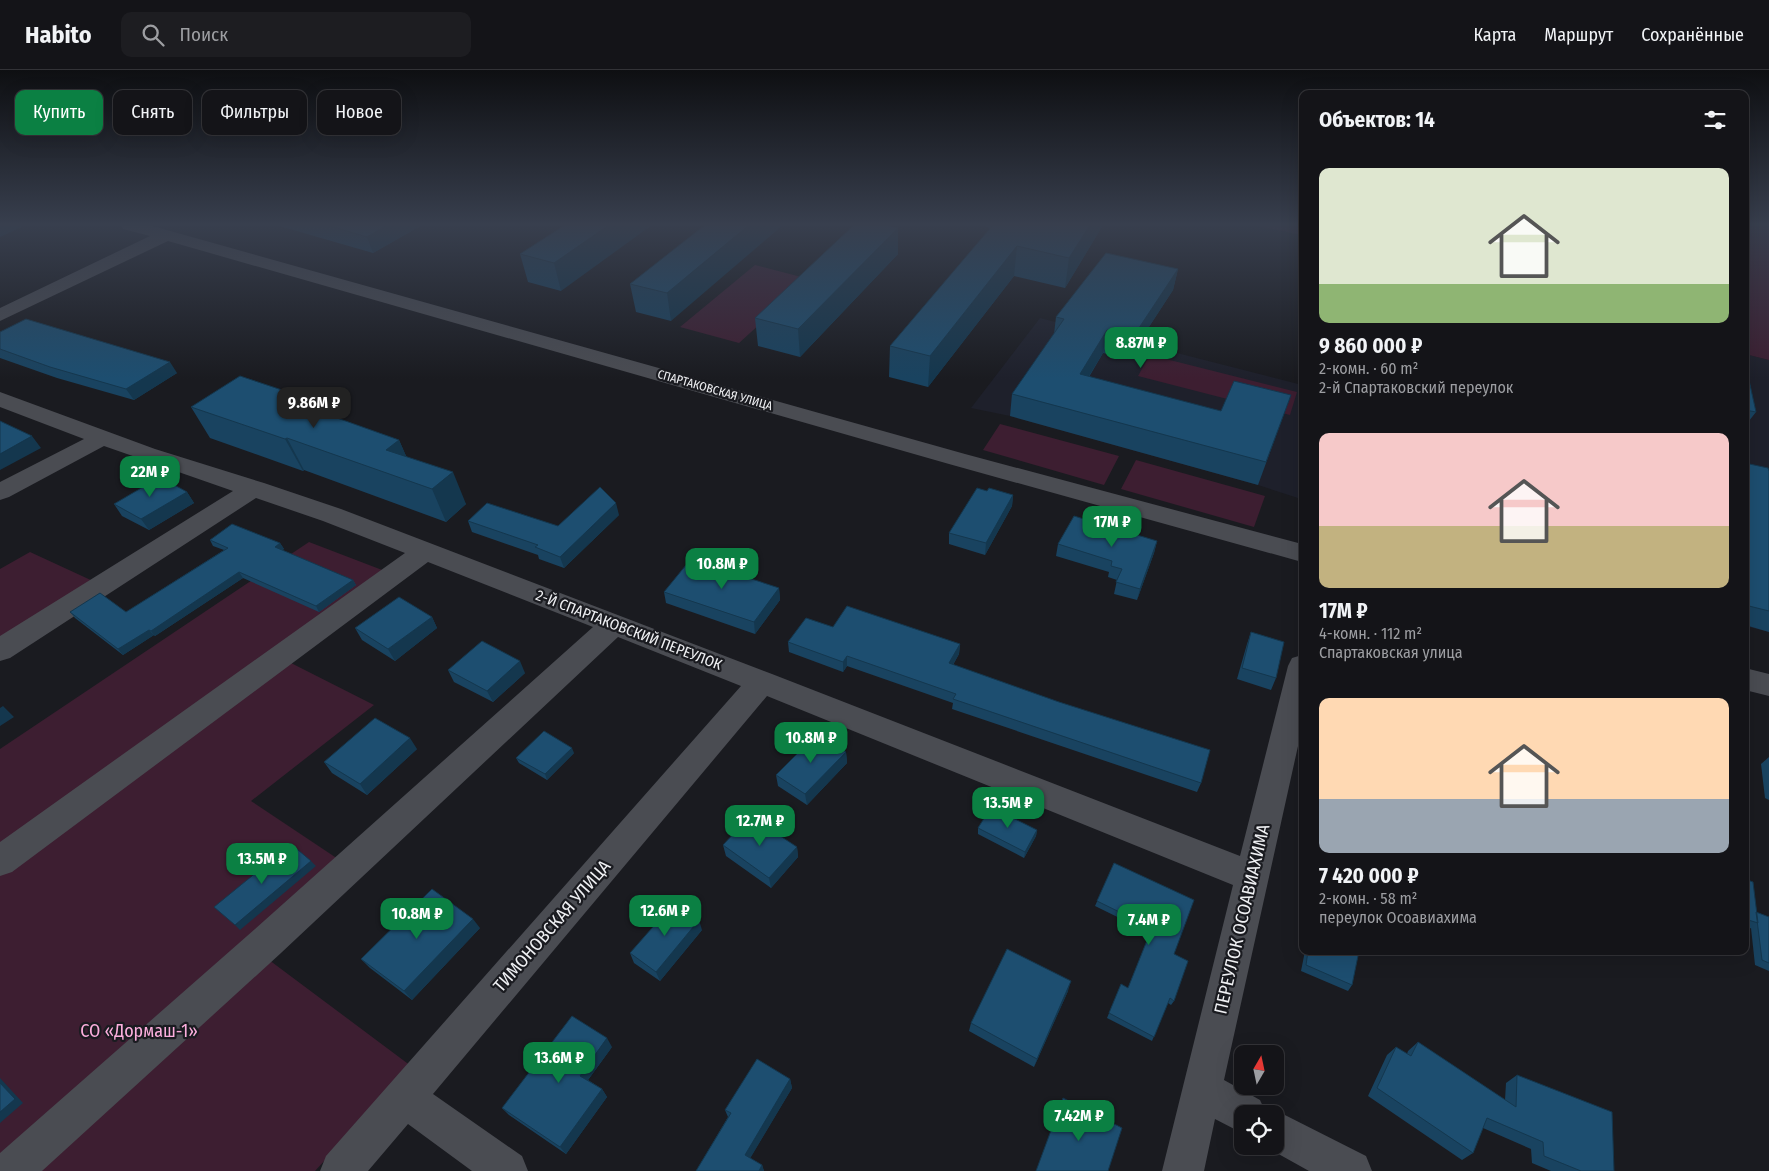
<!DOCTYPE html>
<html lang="ru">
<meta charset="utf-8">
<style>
:root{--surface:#141418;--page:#1d1d21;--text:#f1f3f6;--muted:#9d9ea2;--line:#333337;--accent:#0b8043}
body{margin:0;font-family:"Fira Sans Condensed",sans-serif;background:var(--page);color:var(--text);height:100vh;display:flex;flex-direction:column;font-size:19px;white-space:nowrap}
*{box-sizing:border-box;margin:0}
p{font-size:16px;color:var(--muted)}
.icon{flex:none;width:28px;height:28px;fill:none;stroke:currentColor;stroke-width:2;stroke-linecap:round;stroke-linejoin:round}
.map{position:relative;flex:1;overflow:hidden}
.panel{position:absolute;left:1299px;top:20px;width:450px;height:865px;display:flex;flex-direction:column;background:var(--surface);border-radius:10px;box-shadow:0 5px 20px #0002,0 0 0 1px var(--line)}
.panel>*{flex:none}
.hud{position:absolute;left:15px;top:20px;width:475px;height:45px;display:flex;gap:10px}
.needle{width:32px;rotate:9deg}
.controls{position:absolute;left:1234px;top:975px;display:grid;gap:10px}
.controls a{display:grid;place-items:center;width:50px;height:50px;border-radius:10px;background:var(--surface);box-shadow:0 5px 20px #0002,0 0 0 1px var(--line);font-size:25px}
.price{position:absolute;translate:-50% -42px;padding:0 11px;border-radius:10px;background:var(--accent);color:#fff;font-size:16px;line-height:32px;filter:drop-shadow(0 1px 2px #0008)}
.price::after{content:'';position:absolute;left:50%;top:30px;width:15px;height:11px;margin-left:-8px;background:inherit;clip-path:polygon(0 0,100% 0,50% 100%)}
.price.current{background:#222;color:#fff}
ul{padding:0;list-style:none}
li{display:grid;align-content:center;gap:10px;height:265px;padding:0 20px}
li span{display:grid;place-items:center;height:155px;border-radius:10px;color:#555}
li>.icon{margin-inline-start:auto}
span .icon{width:90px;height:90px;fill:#fffc;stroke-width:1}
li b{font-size:21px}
h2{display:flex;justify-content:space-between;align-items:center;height:60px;padding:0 20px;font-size:21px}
.chip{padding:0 18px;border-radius:10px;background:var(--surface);box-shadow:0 5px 20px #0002,0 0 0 1px var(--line);font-size:18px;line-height:45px}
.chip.current{background:var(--accent);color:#fff}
header{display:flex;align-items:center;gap:30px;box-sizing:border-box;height:70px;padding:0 25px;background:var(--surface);border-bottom:1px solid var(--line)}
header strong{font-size:24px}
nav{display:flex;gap:28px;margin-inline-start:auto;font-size:18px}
.search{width:350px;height:45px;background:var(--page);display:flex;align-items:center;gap:12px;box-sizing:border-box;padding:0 18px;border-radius:10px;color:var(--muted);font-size:19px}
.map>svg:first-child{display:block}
.built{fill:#1e202b}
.green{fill:#3d1e31}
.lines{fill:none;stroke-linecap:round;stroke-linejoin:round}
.minor{fill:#4a4c52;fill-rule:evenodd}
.wall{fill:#194360}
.shaded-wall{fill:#14374e}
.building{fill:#1d4e70;stroke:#14374e}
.labels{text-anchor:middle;stroke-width:4.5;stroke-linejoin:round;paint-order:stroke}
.far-street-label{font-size:12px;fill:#eff0f3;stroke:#1a1b20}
.street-label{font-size:15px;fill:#eff0f3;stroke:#1a1b20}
.near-street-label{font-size:18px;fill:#eff0f3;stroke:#1a1b20}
.near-park-label{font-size:18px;fill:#fcaedd;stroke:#1a1b20}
</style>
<header>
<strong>Habito</strong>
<div class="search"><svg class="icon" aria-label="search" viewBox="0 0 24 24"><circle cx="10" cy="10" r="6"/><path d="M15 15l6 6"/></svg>Поиск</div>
<nav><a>Карта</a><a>Маршрут</a><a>Сохранённые</a></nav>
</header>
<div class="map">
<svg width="1769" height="1101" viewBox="0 0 1769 1101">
<rect width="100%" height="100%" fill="#1a1b20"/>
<!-- built -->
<path class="built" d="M1040,248l262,67v95l-4,18 -40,-13 -248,-69 -39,-8z
M1745,284l24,6v272l-24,-6z"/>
<!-- green -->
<path class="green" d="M1253,155h49v10z
M1745,155h24v135l-24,-6z
M755,195l54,14 -70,64 -59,-16z
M1150,285l147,37 -7,23 -152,-39z
M1000,354l119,32 -15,29 -121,-35z
M1136,390l129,36 -11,31 -133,-38z
M309,472l94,36 -112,85 83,42 -123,96 90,60 -92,84 162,121 -96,105h-315v-422z
M30,482l78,36 -108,66v-85z"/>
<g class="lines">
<!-- minor -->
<path class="minor" d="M121,155h28l816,229 337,90v18l-353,-98 -781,-223 -168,80v-13l150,-72 -27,-7z
M0,322l155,57 109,34 77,26 431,165 468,182 48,-190 4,-8 10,-3v73l-78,352 36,20 6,13 9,-3 91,46 6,15h-63l-45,-25h11v-32h-33v19l-27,-14 -11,52h-42l71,-286 -466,-189 -334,398 89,62 6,15h-56l-64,-47 -40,47h-48l6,-15 415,-470 -123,-49 -337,316 -239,218h-42v-18l255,-224 338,-302 -165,-65 -416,310 -12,4v-34l405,-289 -82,-32 -67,-23 -246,160 -10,3v-25l233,-145 -129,-45 -95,51 -9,3v-18l84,-43 -84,-32z
M1745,598l24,6v22l-24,-6z"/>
</g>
<!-- wall -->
<path class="wall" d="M276,155h146l-49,28z
M565,155l-4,66 -33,-9 -8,-28z
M705,155l-34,96 -35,-9 -6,-28z
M982,155h121l-38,63 -51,-12 -86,111 -39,-10 1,-31 101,-118 -9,-2z
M898,158v26l-98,103 -42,-11 -3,-28z
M1178,199l-5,21 -45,69 -25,-6 -14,24 132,34 70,-16 -33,90 -248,-69 2,-22 42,-60 2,-17z
M0,262l177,41 -43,27 -77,-22 -57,-20z
M1745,292l11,50 -11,14z
M191,337l148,12 60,21 7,16 60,48 -20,18 -142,-52 -1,1 -93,-33z
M1745,393l24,8v161l-24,-7z
M187,422l7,11 -45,27 -27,-14 -8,-12z
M1013,425l-1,11 -27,49 -36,-11v-11z
M619,445l-55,53 -25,-9 -1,-4 -66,-23 -4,-11 90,5z
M210,470l70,3 4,6 -2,1 71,30 3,5 -37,27 -76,-34 -88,58 -1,-1 -31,20 -48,-37 -5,-6h56l98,-62 -11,-4z
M1157,471l-3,12 -17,47 -23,-6 3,-14 -9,-3 1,-5 -53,-16 2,-12z
M779,518l1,12 -25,34 -89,-31 -2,-11z
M432,547l5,11 -42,33 -33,-21 -7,-12z
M833,557l127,17 -1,10 -6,11 248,118 -4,9 -245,-83 1,-6 -106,-37 -4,6 -54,-20 -1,-10z
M1251,562l25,46 -5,12 -34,-11 10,-35z
M448,600l77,3 -32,29 -39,-20z
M417,679l-50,46 -35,-22 -8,-11z
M846,682l1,11 -40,42 -29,-19 -2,-11z
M574,683l-27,27 -28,-17 -3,-5z
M1769,687v43l-4,-2 -4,-34z
M978,758l59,2 -1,6 -12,22 -46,-24z
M723,775l74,2 1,10 -27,31 -45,-32z
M1114,793l60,91v47l-3,4 -3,-2 -16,38 -45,-23 14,-34 7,4 22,-55 -55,-27z
M1756,842l13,5v54l-14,-6 -4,-37 -6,3v-12z
M480,858l-68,72 -42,-32 -9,-9z
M702,860l-42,51 -26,-18 -4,-10z
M1305,881h54l-7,34 -4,6 -47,-20z
M1068,921l-34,76 -65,-36 2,-8z
M1418,972l87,58 1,-17 11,-8 97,96h-63l-19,-8 -1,-14 -48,-21 -10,25 -11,7 -94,-64 19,-41 9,-8 11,7 1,-3z
M612,977l-24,33 14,9 5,8 -41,57 -57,-39 -7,-7z
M790,1009l2,9 -42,70 12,7 2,6h-68l32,-54 -3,-7z"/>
<!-- shaded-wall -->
<path class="shaded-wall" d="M0,155h26l-26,12z
M387,155h35l-49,28 -6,-16z
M609,155h43l-91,66 -7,-28z
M749,155h34l-112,96 -4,-28z
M1090,155h13l-38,63 4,-30z
M898,158v26l-98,103 -2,-28z
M1017,176l-3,30 -86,111 2,-31z
M1178,199l-5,21 -45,69 5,-22z
M1107,260l-4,23 -27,44 4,-23z
M170,292l7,11 -43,27 -8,-11z
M333,337l15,31 -25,-25z
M32,366l9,12 -41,22v-16z
M287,368l17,32 -1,1 -18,-32z
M399,370l14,32 -27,-22z
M453,402l13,32 -20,18 -14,-33z
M187,422l7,11 -45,27 -8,-11z
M1013,425l-1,11 -27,49 1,-12z
M616,433l3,12 -55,53 -4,-11z
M1157,471l-3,12 -17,47 3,-11z
M280,473l4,6 -5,3 -4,-5z
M239,502l4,6 -88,58 -4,-5z
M353,510l3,5 -37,27 -3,-6z
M779,518l1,12 -25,34 -1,-12z
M432,547l5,11 -42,33 -7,-12z
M149,560l5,5 -31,20 -5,-6z
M960,574l-1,10 -11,19 1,-10z
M847,586v10l-4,6v-10z
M520,591l5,12 -32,29 -6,-11z
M3,636l11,11 -14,9v-18z
M410,668l7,11 -50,46 -7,-11z
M572,678l2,5 -27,27 -2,-6z
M846,682l1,11 -40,42 -2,-11z
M1037,760l-1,6 -12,22 1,-6z
M797,777l1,10 -27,31 -2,-10z
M311,791l5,5 -76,64 -5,-5z
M473,849l7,9 -68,72 -8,-9z
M699,850l3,10 -42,51 -4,-9z
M1071,911l-3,10 -34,76 3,-8z
M607,968l5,9 -27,37 -5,-8z
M0,1008l23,25 -23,20z
M790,1009l2,9 -44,74 -3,-7z
M602,1019l5,8 -41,57 -6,-7z
M762,1095l2,6h-5z"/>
<!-- building -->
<path class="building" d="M326,155h61l-20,12z
M565,155h44l-55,38 -34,-9z
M705,155h44l-82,68 -37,-9z
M854,155h33l11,3 -100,101 -43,-11z
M993,155h97l-21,33 -52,-12 -87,110 -40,-10z
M1106,183l72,16 -45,68 -26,-7 -27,44 141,37 13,-30 57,14 -25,67 -254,-68 52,-75 -8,-2z
M26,249l144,43 -44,27 -76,-22 -50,-18v-17z
M1745,292l11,50 -11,-2z
M240,306l93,31 -10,6 76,27 -13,10 67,22 -21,17 -145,-51 -2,1 -94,-32z
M0,351l32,15 -32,18z
M1745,393l23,5 1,3v140l-24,-6z
M160,407l27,15 -46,27 -27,-15z
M600,417l16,16 -56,54 -25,-10 3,-2 -70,-24 19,-18 71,23z
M977,418l10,3 2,-3 24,7 -27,48 -37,-10z
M1074,446l83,25 -17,48 -24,-7 6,-13 -11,-3 1,-5 -54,-17z
M232,454l48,19 -5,4 78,33 -37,26 -77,-34 -88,59 -2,-1 -31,19 -48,-37 30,-19 26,19 102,-64 -18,-8z
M691,489l88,29 -25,34 -90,-30z
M399,527l33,20 -44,32 -33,-21z
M847,536l113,38 -11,19 110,39 151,48 -9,33 -248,-84 3,-5 -109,-38 -4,6 -55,-20 18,-24 27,9z
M1251,562l33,10 -8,36 -34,-10z
M482,571l38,20 -33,30 -39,-21z
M375,648l35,20 -50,46 -36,-22z
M544,661l28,17 -27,26 -29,-16z
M817,664l29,18 -41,42 -29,-19z
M991,737l46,23 -12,22 -47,-24z
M750,746l47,31 -28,31 -46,-33z
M291,774l20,17 -76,64 -21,-18z
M1114,793l80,37 -20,54 14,7 -14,40 -4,-3 -16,39 -45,-24 12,-29 7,4 24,-60 -55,-27z
M1745,809l8,3 5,41 -13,-4z
M432,819l41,30 -69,72 -43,-32z
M674,833l25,17 -43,52 -26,-19z
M1756,842l13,5v46l-7,-3z
M1007,879l64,32 -34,78 -66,-36z
M1308,881h51l-7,34 -46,-20z
M572,946l35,22 -27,38 22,13 -42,58 -58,-39z
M1418,972l98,65 1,-32 95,37 2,59h-33l-37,-15 -1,-14 -56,-24 -14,35 -96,-65 19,-41 15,9z
M757,989l33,20 -45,76 17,10 -3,6h-63l35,-58 -6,-3z
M0,1013l15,16 -15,13z
M1063,1028l59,30 -14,43h-72z"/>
<!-- sky -->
<linearGradient id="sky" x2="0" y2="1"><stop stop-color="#0e0f12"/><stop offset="0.5" stop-color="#383f4e"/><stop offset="1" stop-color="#383f4e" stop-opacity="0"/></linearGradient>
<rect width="1769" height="309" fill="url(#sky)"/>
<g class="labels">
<!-- far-street labels -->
<g class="far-street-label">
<text transform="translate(715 320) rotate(16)" y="4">СПАРТАКОВСКАЯ УЛИЦА</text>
</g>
<!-- street labels -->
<g class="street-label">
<text transform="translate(629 560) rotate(21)" y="5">2-Й СПАРТАКОВСКИЙ ПЕРЕУЛОК</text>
</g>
<!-- near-street labels -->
<g class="near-street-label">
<text transform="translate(1242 849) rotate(-77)" y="6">ПЕРЕУЛОК ОСОАВИАХИМА</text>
<text transform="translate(552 856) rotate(-49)" y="6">ТИМОНОВСКАЯ УЛИЦА</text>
</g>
<!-- near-park labels -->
<g class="near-park-label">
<text x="139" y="967">СО «Дормаш-1»</text>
</g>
</g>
</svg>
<div class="controls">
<a><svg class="needle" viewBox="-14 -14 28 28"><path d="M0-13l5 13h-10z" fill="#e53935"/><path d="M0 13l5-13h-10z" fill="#9d9ea2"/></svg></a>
<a><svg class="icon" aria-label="locate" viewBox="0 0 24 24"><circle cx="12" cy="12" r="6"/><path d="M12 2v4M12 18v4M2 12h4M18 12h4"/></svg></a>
</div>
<b class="price" style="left:1141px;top:299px">8.87M ₽</b>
<b class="price current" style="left:314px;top:359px">9.86M ₽</b>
<b class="price" style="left:150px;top:428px">22M ₽</b>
<b class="price" style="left:1112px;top:478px">17M ₽</b>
<b class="price" style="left:722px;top:520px">10.8M ₽</b>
<b class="price" style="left:811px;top:694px">10.8M ₽</b>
<b class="price" style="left:1008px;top:759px">13.5M ₽</b>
<b class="price" style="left:760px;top:777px">12.7M ₽</b>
<b class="price" style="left:262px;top:815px">13.5M ₽</b>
<b class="price" style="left:665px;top:867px">12.6M ₽</b>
<b class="price" style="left:417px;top:870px">10.8M ₽</b>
<b class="price" style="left:1149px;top:876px">7.4M ₽</b>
<b class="price" style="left:559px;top:1014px">13.6M ₽</b>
<b class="price" style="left:1079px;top:1072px">7.42M ₽</b>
<div class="hud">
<a class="chip current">Купить</a>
<a class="chip">Снять</a>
<a class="chip">Фильтры</a>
<a class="chip">Новое</a>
</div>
<section class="panel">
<h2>Объектов: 14<svg class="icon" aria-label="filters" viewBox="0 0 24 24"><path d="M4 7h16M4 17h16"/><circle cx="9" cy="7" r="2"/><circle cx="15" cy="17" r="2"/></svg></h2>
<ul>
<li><span style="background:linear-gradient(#dfe7d0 75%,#8fb573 0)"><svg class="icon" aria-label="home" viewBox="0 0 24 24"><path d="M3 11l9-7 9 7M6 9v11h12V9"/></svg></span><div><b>9 860 000 ₽</b><p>2-комн. · 60 m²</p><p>2-й Спартаковский переулок</p></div></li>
<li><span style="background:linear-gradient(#f6c9c9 60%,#c2b280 0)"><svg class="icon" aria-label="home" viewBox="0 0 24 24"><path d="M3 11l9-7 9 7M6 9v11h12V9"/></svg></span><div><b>17M ₽</b><p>4-комн. · 112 m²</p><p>Спартаковская улица</p></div></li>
<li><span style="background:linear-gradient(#ffd9b3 65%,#9aa5b1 0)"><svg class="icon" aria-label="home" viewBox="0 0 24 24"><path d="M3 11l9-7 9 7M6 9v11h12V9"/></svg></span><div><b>7 420 000 ₽</b><p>2-комн. · 58 m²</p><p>переулок Осоавиахима</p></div></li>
</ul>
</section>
</div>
